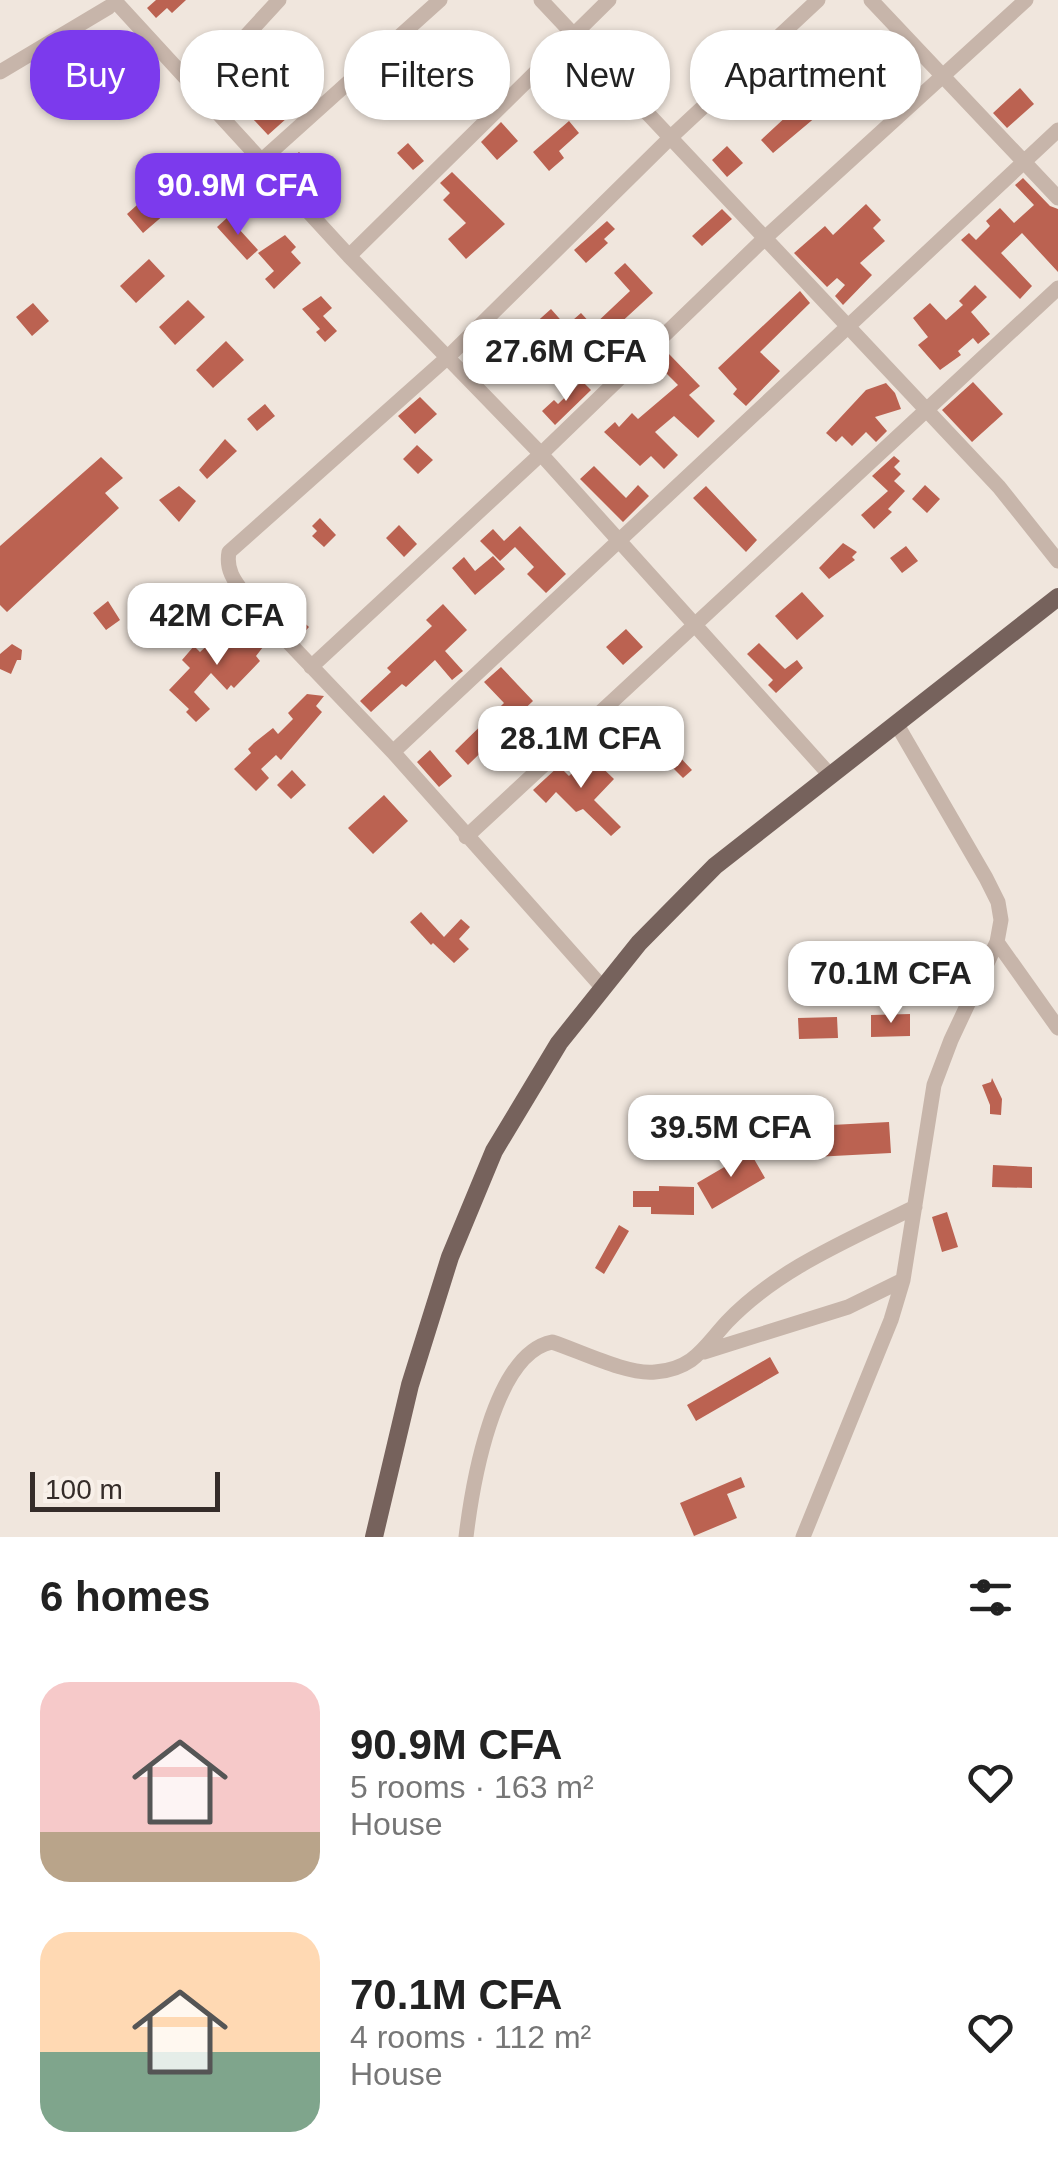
<!DOCTYPE html>
<meta charset="utf-8">
<style>
:root{--surface:#fff;--page:#f6f6f6;--text:#222;--muted:#767676;--accent:#7c3aed}
body{margin:0;font-family:Arial,sans-serif;background:var(--page);color:var(--text);height:100vh;display:flex;flex-direction:column;font-size:38px;white-space:nowrap}
*{box-sizing:border-box;margin:0}
p{font-size:32px;color:var(--muted)}
.icon{flex:none;width:55px;height:55px;fill:none;stroke:currentColor;stroke-width:2;stroke-linecap:round;stroke-linejoin:round}
.map{position:relative;height:1537px;overflow:hidden}
.details{display:flex;flex-direction:column;background:var(--surface);flex:1}
.details>*{flex:none}
.hud{position:absolute;left:30px;top:30px;width:1000px;height:90px;display:flex;gap:20px}
.scale{position:absolute;left:30px;bottom:25px;width:190px;box-sizing:border-box;padding-left:10px;border:5px solid #352c29;border-top:0;font-size:28px;line-height:35px;white-space:nowrap;color:#352c29;-webkit-text-stroke:8px #f8f0e9;paint-order:stroke}
.price{position:absolute;translate:-50% -85px;padding:0 22px;border-radius:20px;background:#fff;color:#222;font-size:32px;line-height:65px;filter:drop-shadow(0 2px 5px #0008)}
.price::after{content:'';position:absolute;left:50%;top:60px;width:30px;height:22px;margin-left:-15px;background:inherit;clip-path:polygon(0 0,100% 0,50% 100%)}
.price.selected{background:var(--accent);color:#fff}
ul{padding:0;list-style:none}
li{display:flex;align-items:center;gap:30px;height:250px;padding:0 40px}
li span{display:grid;place-items:center;flex:none;width:280px;height:200px;border-radius:30px;color:#555}
li>.icon{margin-inline-start:auto}
span .icon{width:120px;height:120px;fill:#fffc;stroke-width:1}
li b{font-size:42px}
h2{display:flex;justify-content:space-between;align-items:center;height:120px;padding:0 40px;font-size:42px}
.tag{padding:0 35px;border-radius:40px;background:var(--surface);box-shadow:0 2px 8px #0004;font-size:35px;line-height:90px}
.tag.selected{background:var(--accent);color:#fff}
.map>svg:first-child{display:block}
.building{fill:#bb6251}
.lines{fill:none;stroke-linecap:round;stroke-linejoin:round}
.minor{stroke:#c7b5aa;stroke-width:15}
.major{stroke:#76625c;stroke-width:18}
</style>
<div class="map">
<svg width="1058" height="1537" viewBox="0 0 1058 1537">
<rect width="100%" height="100%" fill="#f0e6dd"/>
<!-- building -->
<path class="building" d="M156,0h30l-14,13 -5,-5 -11,10 -9,-10z
M252,46l9,11 -21,18 -7,-9z
M890,50l13,14 7,-6 10,11 -24,23 -24,-25z
M287,68l7,7 -7,6 5,5 -20,18 15,14 -19,17 -30,-32 10,-10 6,7z
M1020,88l14,16 -27,24 -14,-15z
M803,101l14,15 -44,37 -12,-13z
M569,121l10,12 -20,18 5,7 -15,13 -16,-19z
M501,122l17,19 -21,19 -16,-18z
M408,143l16,18 -11,9 -16,-17z
M727,146l16,17 -16,14 -15,-17z
M299,152l23,24 -11,10 -23,-24z
M204,157l13,18 -20,14 -13,-18z
M452,172l53,52 -39,35 -18,-20 18,-16 -23,-23 7,-7 -10,-10z
M1023,178l27,28 8,3v63l-36,-39 -21,20 31,33 -12,13 -59,-59 8,-7 7,7 14,-14 -4,-5 14,-13 14,15 20,-18 -19,-20z
M155,189l17,19 -29,25 -16,-19z
M866,204l15,16 -8,8 12,13 -25,22 12,12 -29,30 -8,-9 10,-11 -8,-7 -10,9 -33,-34 31,-27 8,9z
M722,209l10,10 -30,27 -10,-10z
M228,217l30,33 -11,10 -30,-33z
M607,221l8,8 -11,10 4,4 -22,20 -12,-13z
M285,235l11,12 -5,5 10,11 -27,26 -9,-10 9,-8 -16,-18z
M149,259l16,17 -29,27 -16,-17z
M625,263l28,30 -49,45 14,15 -28,26 -41,-44 -29,25 -20,-21 15,-13 8,8 28,-25 15,17 15,-13 12,13 37,-35 -16,-18z
M975,285l12,12 -16,15 19,22 -12,10 -5,-6 -15,13 3,4 -21,15 -22,-25 10,-8 -15,-19 17,-15 16,17 17,-15 -4,-4z
M800,291l10,12 -50,49 20,19 -34,35 -13,-12 4,-5 -19,-21z
M321,296l11,12 -9,8 14,15 -12,11 -9,-10 4,-3 -18,-20z
M188,300l17,17 -30,28 -16,-18z
M33,303l16,18 -17,15 -16,-19z
M226,341l18,19 -31,28 -17,-18z
M668,353l32,33 -11,9 26,26 -17,17 -24,-22 -19,16 23,23 -14,14 -13,-13 -11,10 -36,-34 11,-10 4,5 13,-14 6,6 40,-34 -21,-21z
M582,381l9,9 -36,35 -13,-14 12,-11 4,4z
M973,382l30,32 -31,28 -30,-32z
M886,383l9,10 6,16 -26,8 12,14 -11,11 -10,-10 -14,14 -10,-10 -6,6 -10,-9 40,-43z
M420,397l17,17 -22,20 -17,-18z
M265,404l10,12 -18,15 -10,-12z
M225,439l12,12 -30,28 -8,-9z
M417,445l16,15 -15,14 -15,-15z
M894,456l6,5 -6,6 7,7 -7,7 11,10 -17,18 4,3 -18,17 -13,-14 27,-24 -16,-15z
M101,457l22,21 -18,15 14,15 -112,104 -7,-7v-59z
M594,466l32,32 12,-13 11,11 -26,26 -43,-43z
M925,485l15,14 -13,14 -15,-14z
M179,486l17,15 -17,21 -20,-22z
M706,486l51,54 -11,12 -53,-54z
M320,518l16,17 -12,12 -12,-11 5,-5 -5,-5z
M399,525l18,19 -13,13 -18,-19z
M520,526l46,48 -20,19 -19,-19 7,-7 -19,-20 -15,14 -20,-20 13,-12 11,12z
M843,543l14,9 -5,5 3,3 -26,19 -10,-11z
M906,546l12,15 -16,12 -12,-15z
M493,556l12,13 -30,26 -23,-27 12,-11 11,14z
M802,592l22,24 -27,24 -22,-24z
M228,595l11,11 -16,17 -12,-11z
M108,601l12,19 -14,10 -13,-17z
M443,604l24,26 -22,21 18,20 -11,9 -17,-20 -29,27 -4,-3 -31,28 -11,-11 31,-29 -4,-4 45,-42 -6,-6z
M291,611l18,16 -10,11 -17,-19z
M254,622l11,12 -8,7 6,6 -7,9 4,5 -26,27 -3,-3 -4,5 -16,-17 -17,19 16,17 -14,13 -10,-10 3,-3 -20,-19 21,-22 -8,-8 12,-14 6,6 13,-12 12,11z
M626,629l17,18 -20,18 -17,-18z
M759,643l26,26 12,-9 6,8 -27,25 -8,-8 5,-5 -26,-26z
M12,644l10,6 -1,10h-4l-6,14 -11,-5v-15z
M501,667l32,34 -18,17 24,24 -14,14 -23,-24 -34,33 -13,-14 49,-48 -20,-21z
M307,694l17,2 -8,10 6,6 -41,48 -5,-5 -15,14 8,9 -13,13 -22,-22 17,-16 -3,-4 6,-6 19,-15 5,6 15,-15 -5,-6z
M661,737l31,33 -9,8 -32,-32z
M430,750l22,26 -13,11 -22,-25z
M590,756l24,23 -20,21 27,27 -10,9 -28,-27 -7,3 -20,-20 -10,11 -13,-13 26,-24 10,10z
M292,770l14,15 -15,14 -14,-14z
M384,795l24,26 -35,33 -25,-26z
M421,912l23,25 17,-18 9,8 -11,12 10,10 -15,14 -21,-20 -2,2 -21,-23z
M910,1014v22l-39,1v-22z
M837,1017l1,21 -39,1 -1,-21z
M992,1078l10,21 -1,16 -11,-1v-9l-8,-20 9,-3z
M889,1122l2,31 -77,4 -2,-31z
M750,1152l15,26 -53,31 -15,-26z
M993,1165l39,2v21l-40,-1z
M659,1186l35,1v28l-43,-1v-7h-18v-16h26z
M947,1212l11,35 -16,5 -10,-35z
M619,1225l10,6 -25,43 -9,-6z
M770,1357l9,16 -83,48 -9,-16z
M741,1477l4,10 -18,7 10,24 -43,18 -14,-33z"/>
<g class="lines">
<!-- minor -->
<path class="minor" d="M114,0l235,256 192,198 288,320
M541,0l458,487 59,74
M871,0l187,198
M0,72l109,-65
M196,90l83,-90
M262,160l178,-160
M349,256l260,-256
M311,667l230,-213 225,-217 260,-237
M393,752l665,-622
M466,837l592,-549
M997,942l61,86
M602,987l-209,-235 -143,-150c-12,-17 -25,-29 -21,-50l219,-195 224,-221 146,-136
M704,1352l144,-45 55,-27
M466,1537c6,-50 27,-183 86,-195 28,9 75,33 103,30 39,-3 49,-25 72,-50 50,-53 124,-83 188,-115
M803,1537l88,-217 12,-40 31,-195 17,-45 46,-98 4,-22 -3,-18 -12,-24 -90,-155"/>
<!-- major -->
<path class="major" d="M374,1537l36,-152 40,-128 44,-106 65,-108 80,-100 76,-77 343,-269"/>
</g>
</svg>
<div class="scale">100 m</div>
<b class="price selected" style="left:238px;top:238px">90.9M CFA</b>
<b class="price" style="left:566px;top:404px">27.6M CFA</b>
<b class="price" style="left:217px;top:668px">42M CFA</b>
<b class="price" style="left:581px;top:791px">28.1M CFA</b>
<b class="price" style="left:891px;top:1026px">70.1M CFA</b>
<b class="price" style="left:731px;top:1180px">39.5M CFA</b>
<div class="hud">
<a class="tag selected">Buy</a>
<a class="tag">Rent</a>
<a class="tag">Filters</a>
<a class="tag">New</a>
<a class="tag">Apartment</a>
</div>
</div>
<section class="details">
<h2>6 homes<svg class="icon" aria-label="filters" viewBox="0 0 24 24"><path d="M4 7h16M4 17h16"/><circle cx="9" cy="7" r="2"/><circle cx="15" cy="17" r="2"/></svg></h2>
<ul>
<li><span style="background:linear-gradient(#f6c9c9 75%,#b9a48a 0)"><svg class="icon" aria-label="home" viewBox="0 0 24 24"><path d="M3 11l9-7 9 7M6 9v11h12V9"/></svg></span><div><b>90.9M CFA</b><p>5 rooms · 163 m²</p><p>House</p></div><svg class="icon" aria-label="heart" viewBox="0 0 24 24"><path d="M12 20l-8-8c-3-5 5-10 8-4 3-6 11-1 8 4z"/></svg></li>
<li><span style="background:linear-gradient(#ffd9b3 60%,#7fa58c 0)"><svg class="icon" aria-label="home" viewBox="0 0 24 24"><path d="M3 11l9-7 9 7M6 9v11h12V9"/></svg></span><div><b>70.1M CFA</b><p>4 rooms · 112 m²</p><p>House</p></div><svg class="icon" aria-label="heart" viewBox="0 0 24 24"><path d="M12 20l-8-8c-3-5 5-10 8-4 3-6 11-1 8 4z"/></svg></li>
</ul>
</section>
